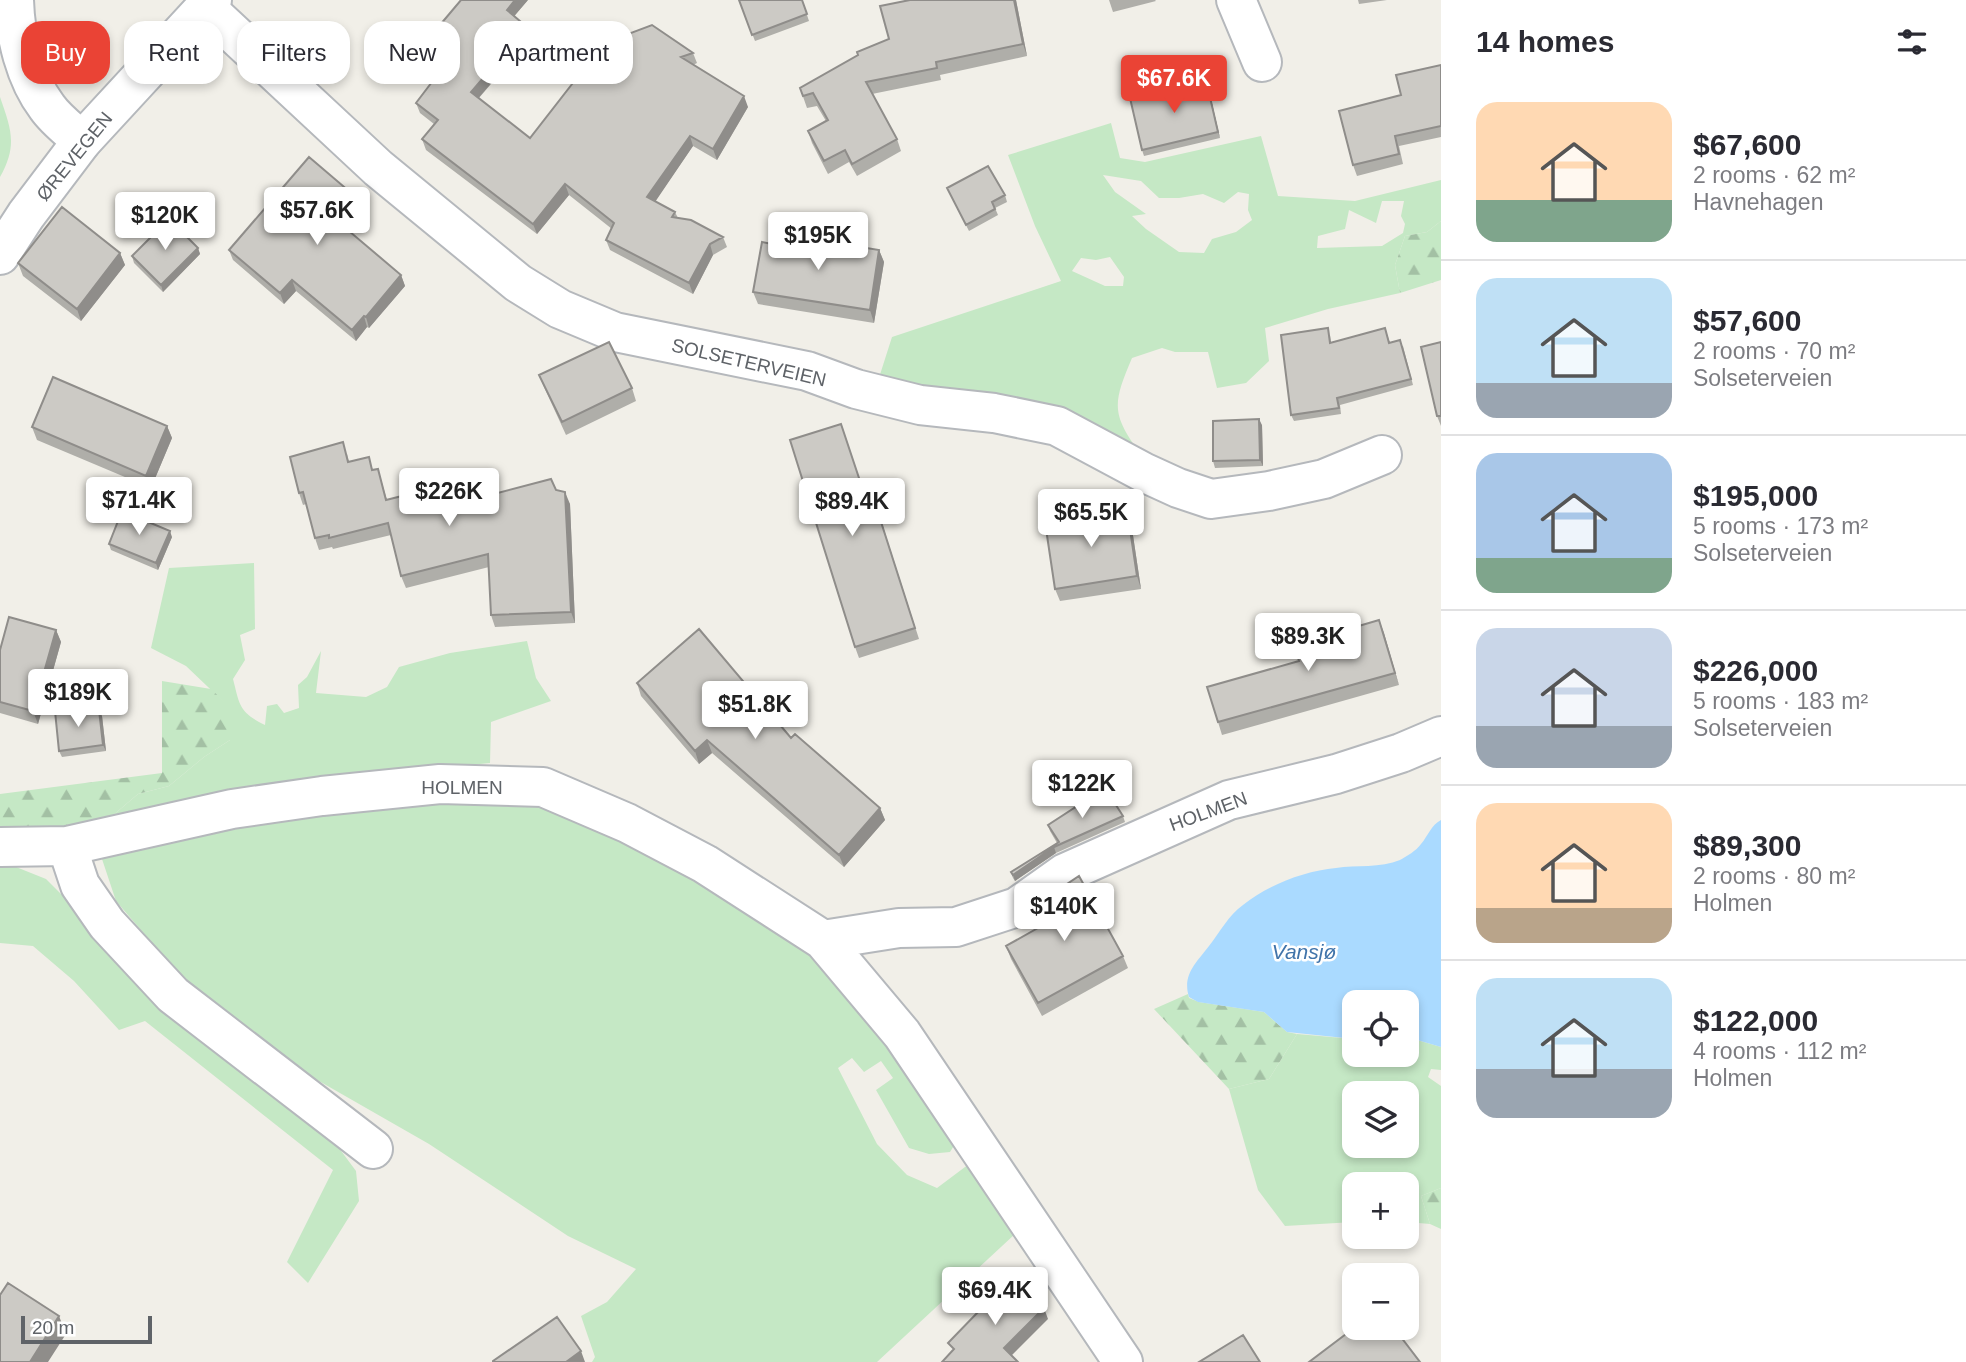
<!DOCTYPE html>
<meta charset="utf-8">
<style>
:root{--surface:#fff;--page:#f2f2f3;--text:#2b2b33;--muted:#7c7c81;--line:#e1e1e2;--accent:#ea4335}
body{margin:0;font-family:Arial,sans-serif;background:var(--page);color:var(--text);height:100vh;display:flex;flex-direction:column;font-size:26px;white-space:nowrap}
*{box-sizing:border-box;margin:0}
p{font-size:23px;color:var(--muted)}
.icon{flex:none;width:38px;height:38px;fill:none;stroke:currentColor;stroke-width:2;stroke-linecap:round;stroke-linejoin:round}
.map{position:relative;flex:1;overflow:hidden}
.sheet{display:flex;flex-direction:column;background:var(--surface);width:525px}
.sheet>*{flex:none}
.banner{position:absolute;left:21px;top:21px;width:665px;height:63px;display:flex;gap:14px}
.buttons{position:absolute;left:1342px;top:990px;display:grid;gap:14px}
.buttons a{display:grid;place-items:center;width:77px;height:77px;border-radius:14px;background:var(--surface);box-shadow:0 4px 10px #0003;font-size:35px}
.scale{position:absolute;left:21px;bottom:18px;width:131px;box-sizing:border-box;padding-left:7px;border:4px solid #5f6368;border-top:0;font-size:19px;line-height:24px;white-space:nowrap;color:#5f6368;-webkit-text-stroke:5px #fff;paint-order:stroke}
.price{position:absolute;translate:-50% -60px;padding:0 16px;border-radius:7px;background:#fff;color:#222;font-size:23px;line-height:46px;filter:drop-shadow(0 2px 4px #0008)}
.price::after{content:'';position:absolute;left:50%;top:42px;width:21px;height:16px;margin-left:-10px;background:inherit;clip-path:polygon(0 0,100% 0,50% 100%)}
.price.selected{background:var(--accent);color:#fff}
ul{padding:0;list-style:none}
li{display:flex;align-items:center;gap:21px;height:175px;padding:0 35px}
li+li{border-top:2px solid var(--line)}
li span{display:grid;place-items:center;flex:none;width:196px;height:140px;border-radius:21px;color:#555}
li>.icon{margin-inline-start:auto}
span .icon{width:84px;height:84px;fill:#fffc;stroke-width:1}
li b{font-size:30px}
h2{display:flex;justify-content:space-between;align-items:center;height:84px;padding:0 35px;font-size:30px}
.tag{padding:0 24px;border-radius:21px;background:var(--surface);box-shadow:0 4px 10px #0003;font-size:24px;line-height:63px}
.tag.selected{background:var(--accent);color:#fff}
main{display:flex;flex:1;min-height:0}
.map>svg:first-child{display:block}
.green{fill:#c5e8c5;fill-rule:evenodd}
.forest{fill:url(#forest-firs)}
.water{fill:#aadaff}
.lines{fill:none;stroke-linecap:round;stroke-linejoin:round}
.minor-casing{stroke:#b5b8bc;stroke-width:42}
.tertiary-casing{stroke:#b5b8bc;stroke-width:42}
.minor{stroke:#fff;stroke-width:38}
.tertiary{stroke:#fff;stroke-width:38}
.wall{fill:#afaea9}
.shaded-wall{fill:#8f8d8a}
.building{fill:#cccac5;stroke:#8f8d8a;stroke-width:2}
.labels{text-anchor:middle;stroke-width:5;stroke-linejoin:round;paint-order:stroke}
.street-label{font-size:19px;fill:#5f6368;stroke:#fff}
.water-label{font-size:21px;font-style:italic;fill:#4174aa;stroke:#fff}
</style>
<main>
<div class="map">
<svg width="1441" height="1362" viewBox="0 0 1441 1362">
<defs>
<pattern id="forest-firs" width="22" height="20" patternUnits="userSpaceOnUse" patternTransform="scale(1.75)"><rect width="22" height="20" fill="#c5e8c5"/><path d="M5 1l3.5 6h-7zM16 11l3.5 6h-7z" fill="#a3c0a4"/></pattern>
</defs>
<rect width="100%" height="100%" fill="#f1efe8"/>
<!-- green -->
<path class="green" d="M0,97c11,32 18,48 0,80z
M1111,123l9,35 25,4 116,-26 17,60 77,5 86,-21v41l-14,11 -22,4 -10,29 5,28 -72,16 -63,19 4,33 -23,22 -29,5 -9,-36h-33l-13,-4 -30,10c-21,49 -20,57 12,101l-267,-75 15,-47 169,-56 -26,-55 -27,-71zM1103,175l38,6 18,17h20l24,-4 21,9 14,-11 11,2 -1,16 4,10 -16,12 -24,7 -8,14 -25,-1 -33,-23 -14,-13 14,-2 -31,-22zM1382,201h22l-3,15 4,8 -2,9 -21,13 -65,2 1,-12 27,-7 4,-19 27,13zM1110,257l14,20 -1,9h-18l-33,-15 9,-13 15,2z
M254,563l1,66 -15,6 5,25 -12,19c7,27 6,33 32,46l2,-19 10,-2 7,9 15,-5 -1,-23 9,-8 14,-26 -5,42 50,4 21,-10 12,-20 51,-14 77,-12 9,37 15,23 -60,21 -1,41 -60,6 -319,48 27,-23 31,-8 35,-29 26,-17 -1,-33 -43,-41 -35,-18 18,-80z
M515,798l77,29 100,45 136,94 132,170 -10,16 -21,2 -20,-6 -33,-58 17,-12 -12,-17 -17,11 -12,-14 -14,10 39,76 30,31 30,13 32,-24 46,70 -138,128h-285l3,-5 -14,-41 26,-14 29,-33 -68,-33 -139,-92 -145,-83 -96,-76 -72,-84 -14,-42 6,-11 175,-34z
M0,865l16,2 30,12 25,25 84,101 181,139 20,27 3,30 -51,82 -21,-21 46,-92 -188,-149 -26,9 -45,-49 -41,-35 -33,-3z
M1297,1034l57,5v16h53v-18l34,10v23l-10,-1 -3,8 13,9v102l-20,8 9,28 -23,-2v-37h-53v37l-69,4 -27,-36 -29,-101 40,-10zM1354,1094h53v52h-53z"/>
<!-- forest -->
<path class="forest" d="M1441,221v59l-41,13 -5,-28 10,-29 22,-4z
M162,681l49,8 19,18v33l-26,17 -35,29 -31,8 -27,23 -50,14 -61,8v-45l162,-21z
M1188,994l1,4 10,4 65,10 23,20 10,2 -28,45 -40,10 -75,-80z
M1441,1188v41l-11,-5 -9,-28z"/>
<!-- water -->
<path class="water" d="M1441,820v227l-34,-10v-34h-53v36l-67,-7 -23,-20 -66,-10 -9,-5c-7,-22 7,-34 20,-51 11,-14 19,-30 34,-41 25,-20 61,-34 93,-37 20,-3 45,0 64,-8 7,-4 16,-9 21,-16 7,-8 10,-19 20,-24z"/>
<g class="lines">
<defs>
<path id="minor" d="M14,0c1,36 11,78 33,107 9,13 24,24 35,34
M1236,0l26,62
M205,7l173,161 140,115 42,26 55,23 192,39 49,18 64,16 74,8 63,13 86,46 35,16 33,11 58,-8 55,-12 58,-24
M67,846l165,-37 90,-13 118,-12 103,3 84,36 78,41 118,76 79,94 221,328
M0,847l67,-1 13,39 27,39 66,71 200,154
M823,940l76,-12 57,-1 61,-20 48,-34 164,-73 107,-26 65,-21 40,-17"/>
<path id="tertiary" d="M0,255l26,-40 56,-74 130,-141"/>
</defs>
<!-- minor casing -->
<use href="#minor" class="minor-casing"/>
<!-- tertiary casing -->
<use href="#tertiary" class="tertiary-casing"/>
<!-- minor -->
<use href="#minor" class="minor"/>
<!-- tertiary -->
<use href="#tertiary" class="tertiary"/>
</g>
<!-- wall -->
<path class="wall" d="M528,0l-14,16 13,11 4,10 -52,61 51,40 74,-95 89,10 4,10 -4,2 55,42 -31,53 -24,-14 -38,55 20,11 3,6 45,19 4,10 -14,8 -20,39 -83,-44 -4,-10 6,-11 -43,-34 -32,39 -111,-84 -4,-11 12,-15 -14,-11 -4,-10 32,-42 -15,-12 -4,-11z
M739,0h63l7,21 -54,20z
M1016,0l11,56 -87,19 1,5 -69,14 25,45 4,12 -44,25 -8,-14 -21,12 -16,-31 -4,-12 18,-10 -9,-15 -10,2 -7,-20z
M1109,0h46l1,1 -43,11z
M1358,0h29l-28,4z
M1441,65v72l-42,9 4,18 -46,12 -4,-11 48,-70z
M1208,86l12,52 -76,18 -2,-6z
M947,188l58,7 2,7 -12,6 3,7 -29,16z
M363,203l4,11 -17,18 51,43 4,11 -36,42 -2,-1 -11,14 -60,-50 -12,13 -51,-44 -4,-10z
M198,248l2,6 -37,38 -29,-29 -2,-7z
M879,250l5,12 -10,61 -116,-19 -5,-12z
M120,253l5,12 -44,56 -58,-45 -5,-13z
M1385,328l5,15 13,3 10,39 -73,20 1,9 -47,7 -3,-6 39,-80 1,8z
M1441,342v84l-4,-10z
M539,375l93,13 4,13 -70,34 -22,-48z
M1262,425l1,41 -48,2 -2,-7z
M167,426l5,12 -21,50 -114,-48 -5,-13z
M347,454l2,8 25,8 4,-1 9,31 59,-2 2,8 108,-16 14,14 5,119 -80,4 -4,-12 -2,-48 -83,21 -5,-12 -10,-41 -58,14 -1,-2 -13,3 -4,-12 -9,-34 -3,1 -4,-12z
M867,502l11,9 41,128 -60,19 -4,-11z
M1131,522l10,67 -81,12 -5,-12z
M172,537l-14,33 -47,-20 -2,-6z
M1379,620l20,65 -177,50 -4,-13 81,-61z
M56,630l5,12 -23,82 -38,-11v-63z
M637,683l154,55 89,70 5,12 -41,47 -132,-114 -13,11 -58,-68z
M90,707l1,4 11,5 4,35 -44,6 -3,-6z
M1123,816l2,6 -69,31 -41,28 -2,-3 -2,-6 46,-29 -7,-12 -2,-6z
M1034,906l89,50 5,12 -86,48 -31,-57 -5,-13 37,-20 -4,-7z"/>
<!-- shaded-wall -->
<path class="shaded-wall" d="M515,0h13l-17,20 -4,-10z
M1014,0h2l11,56 -4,-12z
M527,27l4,10 -56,65 -4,-10z
M1206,80l2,6 12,52 -2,-6z
M744,96l4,11 -31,53 -4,-11z
M690,136l3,10 -42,62 -4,-11z
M565,184l4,11 -32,39 -4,-10z
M363,203l4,11 -20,23 -4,-11z
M710,244l3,11 -20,39 -4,-11z
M198,248l2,6 -37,38 -2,-7z
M879,250l5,12 -10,61 -4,-13z
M120,253l5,12 -44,56 -4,-12z
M401,275l4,11 -36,42 -3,-11z
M292,280l4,11 -12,13 -4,-11z
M364,316l3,11 -11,14 -4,-11z
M1259,419l3,6 1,41 -3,-6z
M167,426l5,12 -21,50 -5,-12z
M565,492l5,12 5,119 -4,-11z
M1127,509l4,13 10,67 -4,-13z
M170,531l2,6 -14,33 -2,-7z
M1379,620l5,13 15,52 -4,-12z
M56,630l5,12 -23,82 -5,-13z
M99,710l3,6 4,35 -3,-6z
M707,740l5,13 -13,11 -4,-13z
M880,808l5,12 -41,47 -5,-12z
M1054,847l2,6 -41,28 -2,-6z
M1044,1308l4,11 -40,40 -4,-11z
M59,1316l7,18 -18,28h-18z
M581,1351l4,11h-19z"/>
<!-- building -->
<path class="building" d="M461,0h54l-8,10 20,17 -56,65 59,46 74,-95 48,-18 41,28 -12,4 63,39 -31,53 -23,-13 -43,61 28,15 -3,5 19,3 32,17 -13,7 -21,39 -83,-43 8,-17 -49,-39 -32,40 -111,-85 16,-19 -22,-17 35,-46 -22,-19z
M739,0h63l5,14 -55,21z
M910,0h104l9,44 -87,18 1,6 -71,14 31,57 -45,25 -7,-14 -21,11 -16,-30 20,-11 -15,-27 -10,3 -3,-8 58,-33 -1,-3 32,-13 -9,-33z
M1441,65v61l-46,10 4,18 -46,11 -14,-54 62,-16 -5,-20z
M1206,80l12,52 -76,18 -12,-52z
M309,157l54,46 -20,23 58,49 -35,42 -2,-1 -12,14 -60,-50 -12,13 -51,-43z
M988,166l17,29 -13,7 3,7 -29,16 -19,-37z
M62,207l58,46 -43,56 -59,-46z
M169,219l29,29 -37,37 -29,-29z
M788,235l91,15 -9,60 -117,-18 9,-50 25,5z
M1328,328l2,15 55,-15 4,15 11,-3 11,39 -74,19 2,10 -48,7 -10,-80z
M609,342l23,46 -70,34 -23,-47z
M1441,342v74h-4l-16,-69z
M53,377l114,49 -21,50 -114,-49z
M1259,419l1,41 -47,1v-40z
M841,424l26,78 7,-2 41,128 -60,19 -65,-207z
M343,442l5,20 21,-5 3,13 6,-1 8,31 56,-14 6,20 103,-27 5,11 9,2 6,120 -80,3 -3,-61 -87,22 -13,-53 -59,15v-3l-14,3 -12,-46 -4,1 -9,-36z
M1127,509l10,67 -82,13 -10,-67z
M122,511l48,20 -14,32 -47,-19z
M9,617l47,13 -23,81 -33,-9v-52z
M1379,620l16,53 -177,49 -11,-35 92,-26 -5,-16z
M699,629l92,109 4,-4 85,74 -41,47 -132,-115 -12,11 -58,-68z
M90,707v4l9,-1 4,35 -44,6 -4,-40z
M1105,788l18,28 -69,31 -41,28 -2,-3 48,-30 -11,-17z
M1079,876l44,80 -85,47 -32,-57 39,-22 -11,-18z
M1012,1277l32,31 -40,40 14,14h-76l12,-13 -6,-6z
M8,1283l51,33 -29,46h-30v-67z
M557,1317l24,34 -15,11h-73v-1z
M1354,1328h40l26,34h-111z
M1243,1335l17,27h-61z"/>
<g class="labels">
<!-- street labels -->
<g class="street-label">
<text transform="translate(74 156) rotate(-51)" y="7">ØREVEGEN</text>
<text transform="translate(749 362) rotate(13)" y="7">SOLSETERVEIEN</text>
<text x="462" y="794">HOLMEN</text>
<text transform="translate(1208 811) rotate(-20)" y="7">HOLMEN</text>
</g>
<!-- water labels -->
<g class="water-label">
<text x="1304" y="959">Vansjø</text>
</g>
</g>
</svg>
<div class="buttons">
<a><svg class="icon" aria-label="locate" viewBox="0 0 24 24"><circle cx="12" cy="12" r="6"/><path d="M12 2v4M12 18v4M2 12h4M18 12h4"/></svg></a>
<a><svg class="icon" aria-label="layers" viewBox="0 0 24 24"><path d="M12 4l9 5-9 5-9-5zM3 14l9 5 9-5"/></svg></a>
<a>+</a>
<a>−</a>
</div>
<div class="scale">20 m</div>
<b class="price selected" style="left:1174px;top:115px">$67.6K</b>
<b class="price" style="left:317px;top:247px">$57.6K</b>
<b class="price" style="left:165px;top:252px">$120K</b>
<b class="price" style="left:818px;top:272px">$195K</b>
<b class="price" style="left:449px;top:528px">$226K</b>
<b class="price" style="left:139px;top:537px">$71.4K</b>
<b class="price" style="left:852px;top:538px">$89.4K</b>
<b class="price" style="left:1091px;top:549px">$65.5K</b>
<b class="price" style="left:1308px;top:673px">$89.3K</b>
<b class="price" style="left:78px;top:729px">$189K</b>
<b class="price" style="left:755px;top:741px">$51.8K</b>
<b class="price" style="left:1082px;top:820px">$122K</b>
<b class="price" style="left:1064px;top:943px">$140K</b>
<b class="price" style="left:995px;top:1327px">$69.4K</b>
<div class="banner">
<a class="tag selected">Buy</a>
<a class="tag">Rent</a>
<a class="tag">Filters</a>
<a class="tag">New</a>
<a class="tag">Apartment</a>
</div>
</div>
<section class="sheet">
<h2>14 homes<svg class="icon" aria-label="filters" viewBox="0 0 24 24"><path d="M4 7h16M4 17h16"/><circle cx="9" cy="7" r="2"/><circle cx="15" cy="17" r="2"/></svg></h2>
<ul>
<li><span style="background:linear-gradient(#ffd9b3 70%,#7fa58c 0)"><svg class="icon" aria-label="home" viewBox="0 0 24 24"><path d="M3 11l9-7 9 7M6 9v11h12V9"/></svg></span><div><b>$67,600</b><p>2 rooms · 62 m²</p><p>Havnehagen</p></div></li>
<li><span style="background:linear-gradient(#bfe0f5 75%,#9aa5b1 0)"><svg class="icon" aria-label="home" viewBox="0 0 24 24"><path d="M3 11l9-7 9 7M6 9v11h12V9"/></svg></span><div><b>$57,600</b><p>2 rooms · 70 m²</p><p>Solseterveien</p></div></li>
<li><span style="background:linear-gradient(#a9c7e8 75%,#7fa58c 0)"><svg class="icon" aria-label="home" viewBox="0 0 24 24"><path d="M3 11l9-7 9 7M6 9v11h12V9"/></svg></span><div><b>$195,000</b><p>5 rooms · 173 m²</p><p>Solseterveien</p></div></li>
<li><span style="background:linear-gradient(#c9d6e8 70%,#9aa5b1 0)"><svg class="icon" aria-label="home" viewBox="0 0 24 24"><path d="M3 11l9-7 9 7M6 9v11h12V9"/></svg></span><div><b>$226,000</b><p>5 rooms · 183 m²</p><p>Solseterveien</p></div></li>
<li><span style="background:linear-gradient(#ffd9b3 75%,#b9a48a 0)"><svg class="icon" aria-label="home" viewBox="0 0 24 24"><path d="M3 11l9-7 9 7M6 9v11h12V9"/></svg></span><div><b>$89,300</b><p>2 rooms · 80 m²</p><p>Holmen</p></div></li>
<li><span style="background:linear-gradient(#bfe0f5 65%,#9aa5b1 0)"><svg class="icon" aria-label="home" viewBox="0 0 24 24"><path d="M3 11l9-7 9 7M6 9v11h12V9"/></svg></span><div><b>$122,000</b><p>4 rooms · 112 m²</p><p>Holmen</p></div></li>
</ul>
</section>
</main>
